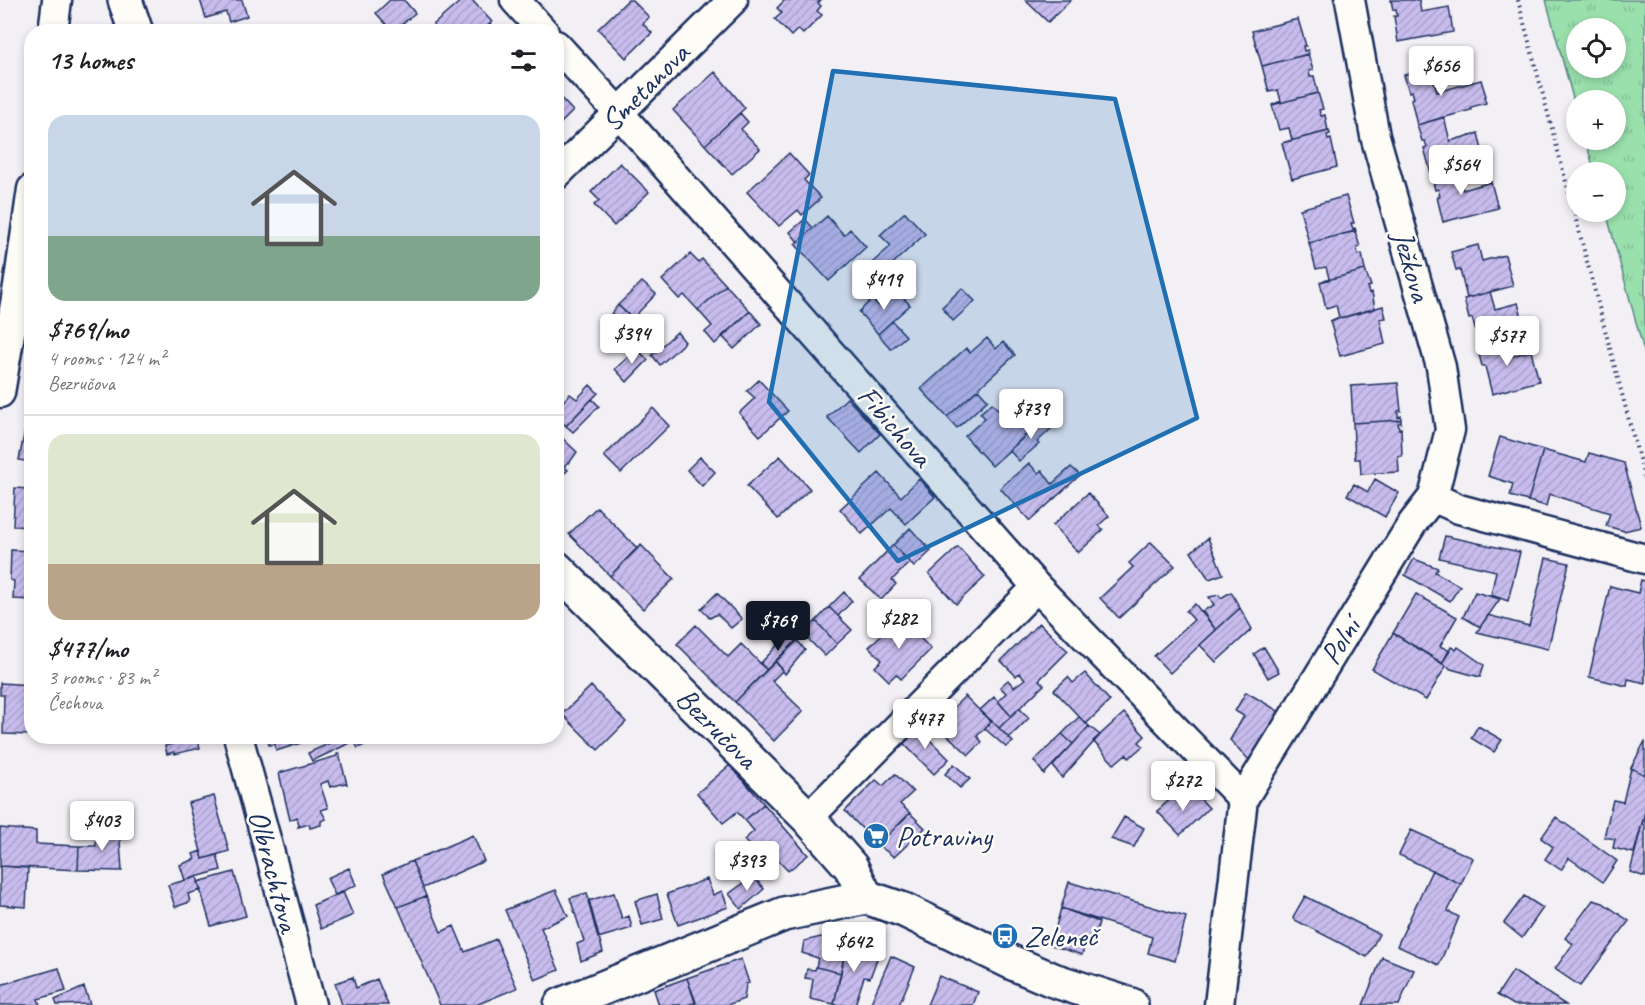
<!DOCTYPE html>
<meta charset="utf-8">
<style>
:root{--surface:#fff;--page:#f6f6f6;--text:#202124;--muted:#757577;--line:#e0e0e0;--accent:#111827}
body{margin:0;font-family:Caveat,sans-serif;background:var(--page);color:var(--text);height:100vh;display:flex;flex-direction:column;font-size:22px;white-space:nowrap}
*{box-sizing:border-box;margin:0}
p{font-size:20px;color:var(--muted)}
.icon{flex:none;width:33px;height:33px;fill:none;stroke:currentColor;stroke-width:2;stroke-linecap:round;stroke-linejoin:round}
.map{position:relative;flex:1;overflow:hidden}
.details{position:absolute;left:24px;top:24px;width:540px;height:720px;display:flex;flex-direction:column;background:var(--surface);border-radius:24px;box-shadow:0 3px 9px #0003}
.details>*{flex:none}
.buttons{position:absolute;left:1566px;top:18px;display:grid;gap:12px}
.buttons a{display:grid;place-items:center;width:60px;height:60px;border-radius:50%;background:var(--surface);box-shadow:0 3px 9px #0003;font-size:30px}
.price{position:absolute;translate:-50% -51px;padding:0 14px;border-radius:6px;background:#fff;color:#222;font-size:20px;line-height:39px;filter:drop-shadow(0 2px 3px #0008)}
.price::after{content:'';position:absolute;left:50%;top:36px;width:18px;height:14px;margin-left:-9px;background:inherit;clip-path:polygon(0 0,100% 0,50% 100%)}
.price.on{background:var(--accent);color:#fff}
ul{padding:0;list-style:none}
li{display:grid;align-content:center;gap:12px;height:318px;padding:0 24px}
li+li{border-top:2px solid var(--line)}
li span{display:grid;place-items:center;height:186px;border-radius:18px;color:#555}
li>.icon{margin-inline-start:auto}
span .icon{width:108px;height:108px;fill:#fffc;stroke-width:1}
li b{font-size:26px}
h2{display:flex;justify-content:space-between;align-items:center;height:72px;padding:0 24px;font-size:26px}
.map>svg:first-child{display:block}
.grass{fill:url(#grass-tufts);stroke:#5a8886;stroke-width:1.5;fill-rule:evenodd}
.building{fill:url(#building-hatch);stroke:#1b2f5e;stroke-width:1.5}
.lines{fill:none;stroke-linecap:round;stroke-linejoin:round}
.street-casing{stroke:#1b2f5e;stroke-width:33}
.secondary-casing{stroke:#1b2f5e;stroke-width:38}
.path{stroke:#1b2f5e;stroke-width:4;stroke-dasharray:1.5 4.5;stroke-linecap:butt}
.street{stroke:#fdfcf7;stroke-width:28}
.secondary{stroke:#fdfcf7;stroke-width:33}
.marked{fill:#1f6fb2;fill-opacity:0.2;stroke:#1f6fb2;stroke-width:4.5;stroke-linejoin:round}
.labels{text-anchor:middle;stroke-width:5;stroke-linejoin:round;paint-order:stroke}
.street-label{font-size:30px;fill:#1b2f5e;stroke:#fdfcf7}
.poi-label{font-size:30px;fill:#1b2f5e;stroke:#fdfcf7;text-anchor:start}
</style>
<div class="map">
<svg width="1645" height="1005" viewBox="0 0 1645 1005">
<defs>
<pattern id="grass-tufts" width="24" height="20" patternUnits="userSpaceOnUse" patternTransform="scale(1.5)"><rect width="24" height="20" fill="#9ae0ad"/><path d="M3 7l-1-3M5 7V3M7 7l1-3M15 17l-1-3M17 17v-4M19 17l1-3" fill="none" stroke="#84c097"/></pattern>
<pattern id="building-hatch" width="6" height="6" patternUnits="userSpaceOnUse" patternTransform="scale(1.5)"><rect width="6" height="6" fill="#c8bced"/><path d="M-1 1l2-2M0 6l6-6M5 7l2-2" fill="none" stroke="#aba2ce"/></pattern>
</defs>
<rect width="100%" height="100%" fill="#f2eff5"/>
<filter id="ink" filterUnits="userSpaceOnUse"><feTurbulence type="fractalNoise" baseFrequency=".0167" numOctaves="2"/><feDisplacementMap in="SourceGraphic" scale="12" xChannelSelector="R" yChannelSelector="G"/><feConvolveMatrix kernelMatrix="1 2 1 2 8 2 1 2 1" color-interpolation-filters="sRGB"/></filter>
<g filter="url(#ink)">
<!-- grass -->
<path class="grass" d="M1546,0h99v355l-39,-143h10v-40h-21l-10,-32h31v-40h-40v9zM1576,28h40v40h-40z"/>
<!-- building -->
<path class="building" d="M200,0h42l5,16 -18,6 -3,-10 -20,6z
M390,0h14l11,13 -22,19 -17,-19z
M462,0h10l20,22 -11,10h-42l-6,-7z
M628,0h4l17,17 -6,7 9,9 -26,25 -28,-29z
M785,0h36l-3,3 3,3 -4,5 5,4 -19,19 -5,-5 -7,7 -16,-17 7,-6 -5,-5z
M1025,0h46l-23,22z
M1391,0h28l2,12 28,-5 4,25 -55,10 -4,-26h3l-1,-7 -3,1z
M1298,19l8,27h-3l1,5 4,-1 1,4 -47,12 -10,-35z
M1308,54l5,16 -4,1 1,6 4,-1 4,17 -46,12 9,-4 -3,-11 -9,2 -7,-26z
M1430,68l7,24 44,-12 5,16 -2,1 2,6 -15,4v3l-54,15 -6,-26 3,-1 -2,-7 -3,1 -5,-17z
M715,72l30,36 -40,37 -32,-35z
M556,93l17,18 -17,17z
M1318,93l5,16 -4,1 2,6 4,-1 3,16 -46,12 10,-3 -3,-12 -10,2 -7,-25z
M740,113l8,9 -7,7 19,20 -28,25 -27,-29z
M1444,117l6,24 28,-8 6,26 -53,14 -7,-25 3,-1 -2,-6h-3l-5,-16z
M1329,131l1,3 -3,1 1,5 3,-1 6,28 -45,12 -10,-36z
M789,153l20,22 -5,5 17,18 -19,17 -4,-5 -19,16 -32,-34z
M620,163l29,29 -35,34 -20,-21 5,-5 -8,-8z
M1457,166l6,24 28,-8 7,26 -55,14 -6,-25 3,-1 -2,-7 -3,1 -4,-17z
M1346,196l8,27h-3l2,6 2,-1 1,3 -47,12 -9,-34z
M905,212l20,22 -60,55 -10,-11 36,-32 -11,-11z
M827,216l17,19 6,-6 16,18 -37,34 -34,-37z
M805,219l8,9 -15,14 -8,-10z
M1355,231l5,16 -3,1 1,7 4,-1 3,16 -45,12 9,-4 -3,-11 -10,2 -7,-26z
M1478,245l4,16 23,-6 8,31 -46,12 -7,-28h-4l-5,-18z
M690,254l8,8 4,-3 24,26 -28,25 -14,-15 -5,4 -17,-19z
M1365,270l6,16 -4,1 2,6 3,-1 3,17 -45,12 9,-4 -3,-12 -10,3 -6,-26z
M642,282l14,12 -24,25 -14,-14z
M726,285l24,26 -35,33 -10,-12 7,-6 -14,-16z
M962,288l13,13 -22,20 -11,-14z
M896,290l14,15 -32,29 -19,-22 13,-13 7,7z
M1490,292l5,17 23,-6 8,30 -46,13 -8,-28 -3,1 -5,-20z
M618,305l13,12 -10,6 -10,-9z
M1383,306l3,12 -6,1 5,25 -45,12 -10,-35z
M750,311l11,13 -27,25 -12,-13z
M892,321l14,15 -15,13 -13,-15z
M677,332l8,10 -25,23 -8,-10z
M987,338l9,11 7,-7 12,13 -68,62 -26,-28 45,-41 4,5z
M1503,340l5,17 23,-6 8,30 -47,13 -7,-28h-3l-5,-19z
M637,349l11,11 -21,22 -12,-13z
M759,380l29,31 -28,25 -21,-23 16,-15 -8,-7z
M1398,383l3,28h-3v6l3,-1v4l-48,3 -2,-37z
M590,385l8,8 -32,33 -10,-11v-6l14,-15 7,5z
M978,389l10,11 -31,28 -10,-11z
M847,398l33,36 -19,19 -34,-36z
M592,399l7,7 -26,26 -7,-6z
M992,403l12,13 7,-6 4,5 11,-11 16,17 -50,45 -27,-30 20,-18 -5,-5z
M653,408l16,18 -48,47 -17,-17z
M1045,418l8,9 -16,15 2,2 -20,17 -10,-11z
M27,420h5v55h-3l1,-13 -11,-2z
M1401,420v3h-3l1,6 2,-1 1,28h-4l1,16 -38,2 -1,-15h-5l-2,-36z
M558,434l19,18 -8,11 -1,-1 -4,4 4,4 -12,11v-46z
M1500,437l43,13 -15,51 -18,-5 3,-12 -25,-8z
M1543,450l43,12 3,-9 35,10 17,64 -17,4 -18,-5 4,-13 -61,-19 -3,12 -18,-5z
M780,456l30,33 -32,30 -31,-33z
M700,457l15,15 -13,14 -15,-16z
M1029,463l9,10 4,-3 10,14 19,-17 9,8 -50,46 -30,-33z
M879,473l22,24 18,-18 16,18 -29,27 -15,-16 -29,26 -22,-25z
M29,475h3v52l-19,-1 2,-38 13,1z
M1375,479l24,14 -14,24 -38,-22 7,-11 14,8z
M1088,493l21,23 -10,9 4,5 -25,23 -25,-28z
M597,507l40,41 -27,28 -41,-42z
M910,528l21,23 -17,16 -21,-22z
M1445,536l75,16 -12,49 -17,-6 5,-24 -57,-13z
M1208,538l15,36 -14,5 -18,-27z
M1151,542l24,24 -56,52 -19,-20 33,-31 -4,-4z
M641,545l33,34 -31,30 -33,-33z
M893,545l17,17 -18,18 4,4 -15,16 -21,-21z
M958,547l27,30 -29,27 -27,-30z
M11,550l21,1v49l-19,-1 1,-18 -4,-1z
M1546,558l23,5 -21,86 -71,-17 11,-17 41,11z
M1414,559l24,9 -3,4 25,14 -10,15 -45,-26z
M1641,580l4,1v102l-17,-4 -1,7 -38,-9 21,-91 28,7z
M844,592l8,9 -14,15 -9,-9z
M1231,592l9,16 -24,22 -14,-19 12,-6 -5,-8 10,-2 2,3z
M1475,592l25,7 -20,28 -17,-10z
M717,593l25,26 -11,9 -14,-14 -7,4 -9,-9z
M1416,594l41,23 -17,29 10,5 -8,12 -49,-30z
M1195,604l21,26 -46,43 -16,-17 40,-36 -8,-9z
M829,607l23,23 -15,14 -21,-23z
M1240,608l12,21 -36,33 -16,-17z
M899,617l32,32 -30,30 -5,-5 -7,7 -14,-14 7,-7 -13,-13z
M816,621l21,23 -12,12 -22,-22z
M1039,623l29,28 -29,29 5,5 -33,31 -13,-15 8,-8 -6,-6 8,-7 6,7 11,-8 -6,-6 -3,3 -15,-15z
M696,625l32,32 13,-13 26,26 -32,32 -58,-58z
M1393,633l53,33 -20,34 -54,-31z
M788,634l8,8 -29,28 -7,-6z
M797,640l8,10 -20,24 -10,-13z
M1264,647l15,25 -11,6 -14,-24z
M1451,647l5,3 2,-3 26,18 -4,12 -29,-8 -9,-6z
M775,661l8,9 -11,11 31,30 -29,30 -39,-39z
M1085,673l25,28 -24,23 -32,-34 14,-13 5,6z
M0,683l32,2v50l-29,-1 1,-39h-4z
M591,686l35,36 -28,28 -36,-36z
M1246,692l34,20 -31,48 -19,-20 14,-24 -9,-5z
M965,696l26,26 -14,14 5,6 -13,13 -33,-30z
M994,697l17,19 -12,12 -19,-18z
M1019,708l10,10 -20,20 -10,-10z
M1124,713l21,23 -6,6 4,4 -14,12 -3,-4 -12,10 -21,-23z
M1079,717l10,9 -16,18 -11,-10z
M992,721l21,21 -7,5 -21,-18z
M916,726l33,33 -15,15 -33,-33z
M1089,726l11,9 -38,43 -9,-12z
M1478,726l24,14 -8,12 -23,-14z
M1062,734l11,10 -29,30 -10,-13z
M170,736h27l3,12 -25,6 -1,-2 -7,2 -2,-8 7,-2z
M267,736h36l1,6 -28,9 -1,-7 -6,1z
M345,736h38l-25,12 -4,-7 -42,20 -4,-8z
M1645,741v34l-14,-7z
M337,754h2l8,30 -2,-1 -15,4 -2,-6 -8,3 8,24 -7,2 5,9 -5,2v4l-11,3 -1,-4 -11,3 1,-2 -2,-8 -7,3 -11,-47 58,-17z
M954,764l16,15 -10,9 -15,-14z
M730,765l34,39 -19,16 -8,-8 -14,11 -26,-30z
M1631,768l14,7v37l-11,41 -21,-5 2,-9 -11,-2 9,-37 10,2z
M895,774l18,18 -13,12 10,9 -32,32 -33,-34 31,-31 7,6z
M1178,792l9,9 8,-8 14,15 -29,27 -23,-24z
M214,796l15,55 -26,8 -15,-56z
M764,804l44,51 -20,16 -12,-13 -6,5 -13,-16 -4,3 -9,-10 10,-9 -9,-11z
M1645,812v65l-15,-5z
M910,813l15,15 -31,29 -16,-12z
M1124,817l20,11 -10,19 -23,-8z
M1556,817l61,44 -14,21 -34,-24 -8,12 -16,-11 8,-12 -12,-9z
M119,826l3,45 -44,-1 1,-24h17l1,-19z
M0,828l36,3v13l43,2 -1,24 -78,-4z
M1411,830l62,28 -12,26 -62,-29z
M473,835l11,26 -61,27 -11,-27z
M201,851l2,8 14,-4 4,15 -36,10 -5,-15 15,-6 -2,-5z
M412,861l14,35 -28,11 -15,-33z
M0,866l28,2 -2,39 -26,-2z
M349,868l7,17 -21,10 -8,-17z
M1432,870l29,14 -13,27 11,6 -20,48 -42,-19z
M234,872l12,44 -35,10 -13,-44z
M753,876l11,13 -23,20 -12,-15z
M197,877l4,13 -13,4 2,8 -15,5 -7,-22z
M707,879l6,16 9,-4 6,16 -50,18 -11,-31z
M1069,882l117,35 -11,44 -27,-8 4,-16 -91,-29z
M556,890l12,26 -27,12 18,42 -24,10 -30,-70z
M343,892l10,23 -32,14 -8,-24z
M587,893l16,59 -22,9 -4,-17 7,-3 -14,-43z
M614,893l8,26 7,-3 3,12 -34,10 -10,-37z
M657,894l6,25 -21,6 -7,-24z
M426,896l15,36 13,-6 11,26 31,-13 21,49 -41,17h-36l-42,-98z
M1305,896l74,38 -12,23 -72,-37 -2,-3z
M1524,896l19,12 -21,30 -18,-15z
M1593,900l10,3 26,18 -49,65 -25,-17 18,-25 -8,-6z
M1061,908l38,14 -6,21h-8l-3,12 -31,-10z
M821,937l26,5 -6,31 -25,-6 2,-9 -16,-5 2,-12z
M847,942l32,11 -9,25 -6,-1 -9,28h-18l-3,-1z
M891,956l24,11 -16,38h-29z
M1382,957l32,13 -15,35h-36z
M741,959l8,24 -3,1 -2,15 -17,6h-31l-9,-27z
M816,967l25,6 -7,31 -24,-5 3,-20 -8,-1 2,-9 8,1z
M59,968l7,23 -28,8 2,6h-40v-20z
M1513,971l53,34h-52l-17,-10z
M939,976l39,16 -5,13h-46z
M353,977l3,11 21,-9 11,26h-46l-7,-22z
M687,978l9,24 -8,3h-29l-5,-15z
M84,987l6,17 -33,1 -2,-5z"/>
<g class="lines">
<defs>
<path id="street" d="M515,0l29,32
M53,32l4,-32
M556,45l63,68 418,474 206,212
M556,175l177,-175
M0,393l19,-113 13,-91
M1433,497l26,12 186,50
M238,736l73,269
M808,818l229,-231
M1219,1005l24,-206 169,-275 21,-27 17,-67 -9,-63 -66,-231 -25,-136"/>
<path id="secondary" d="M125,0l11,32
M556,568l252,250 43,49 15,30
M561,1005l223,-91 82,-17 38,13 109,53 40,17 78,25"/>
</defs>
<!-- street casing -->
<use href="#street" class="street-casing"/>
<!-- secondary casing -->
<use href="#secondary" class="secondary-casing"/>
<!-- path -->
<path class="path" d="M1518,0l127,481"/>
<!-- street -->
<use href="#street" class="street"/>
<!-- secondary -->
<use href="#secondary" class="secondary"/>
</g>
</g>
<!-- marked area -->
<path class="marked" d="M833,71l282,28 82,319 -299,143 -129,-159z"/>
<!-- icons -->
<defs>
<symbol id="supermarket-disc" viewBox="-11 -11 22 22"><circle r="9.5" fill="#1f6fb2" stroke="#fdfcf7"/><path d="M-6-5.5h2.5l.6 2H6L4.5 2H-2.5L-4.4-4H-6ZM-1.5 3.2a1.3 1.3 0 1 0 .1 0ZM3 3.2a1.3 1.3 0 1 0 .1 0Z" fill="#fff"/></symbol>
<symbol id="bus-disc" viewBox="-11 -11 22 22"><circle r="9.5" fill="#1f6fb2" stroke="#fdfcf7"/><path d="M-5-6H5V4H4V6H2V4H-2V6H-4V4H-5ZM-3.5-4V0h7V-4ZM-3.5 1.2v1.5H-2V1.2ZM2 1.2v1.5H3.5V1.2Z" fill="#fff"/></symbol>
</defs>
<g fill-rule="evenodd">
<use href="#supermarket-disc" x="861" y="821" width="30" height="30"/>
<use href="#bus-disc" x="990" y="921" width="30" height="30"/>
</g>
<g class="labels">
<!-- street labels -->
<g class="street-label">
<text transform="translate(645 87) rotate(-45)" y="10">Smetanova</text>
<text transform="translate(1412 266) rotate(74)" y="10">Ježkova</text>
<text transform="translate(895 426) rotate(49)" y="10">Fibichova</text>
<text transform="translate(1340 641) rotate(-58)" y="10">Polní</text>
<text transform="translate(717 728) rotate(45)" y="10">Bezručova</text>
<text transform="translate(274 871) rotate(75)" y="10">Olbrachtova</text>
</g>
<!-- poi labels -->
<g class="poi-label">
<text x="896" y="846">Potraviny</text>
<text x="1024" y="946">Zeleneč</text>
</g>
</g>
</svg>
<div class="buttons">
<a><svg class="icon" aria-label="locate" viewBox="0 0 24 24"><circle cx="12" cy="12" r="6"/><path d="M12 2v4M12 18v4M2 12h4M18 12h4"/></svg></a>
<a>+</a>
<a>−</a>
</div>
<b class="price" style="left:1441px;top:97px">$656</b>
<b class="price" style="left:1461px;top:196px">$564</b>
<b class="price" style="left:884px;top:311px">$419</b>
<b class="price" style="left:632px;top:365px">$394</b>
<b class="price" style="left:1507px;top:367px">$577</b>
<b class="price" style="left:1031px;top:440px">$739</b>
<b class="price" style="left:899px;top:650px">$282</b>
<b class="price on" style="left:778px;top:652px">$769</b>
<b class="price" style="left:925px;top:750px">$477</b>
<b class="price" style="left:1183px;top:812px">$272</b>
<b class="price" style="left:102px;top:852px">$403</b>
<b class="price" style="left:747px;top:892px">$393</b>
<b class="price" style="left:854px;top:973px">$642</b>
<section class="details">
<h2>13 homes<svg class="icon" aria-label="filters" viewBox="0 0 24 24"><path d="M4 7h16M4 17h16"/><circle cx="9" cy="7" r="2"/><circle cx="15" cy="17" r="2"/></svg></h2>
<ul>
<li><span style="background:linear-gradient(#c9d6e8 65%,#7fa58c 0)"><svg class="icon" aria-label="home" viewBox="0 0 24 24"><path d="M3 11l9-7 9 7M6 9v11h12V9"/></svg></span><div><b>$769/mo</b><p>4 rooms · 124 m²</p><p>Bezručova</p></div></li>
<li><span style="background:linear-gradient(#dfe7d0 70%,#b9a48a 0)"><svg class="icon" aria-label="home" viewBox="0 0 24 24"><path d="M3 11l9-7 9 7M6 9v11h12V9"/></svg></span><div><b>$477/mo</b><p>3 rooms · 83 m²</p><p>Čechova</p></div></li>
</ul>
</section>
</div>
